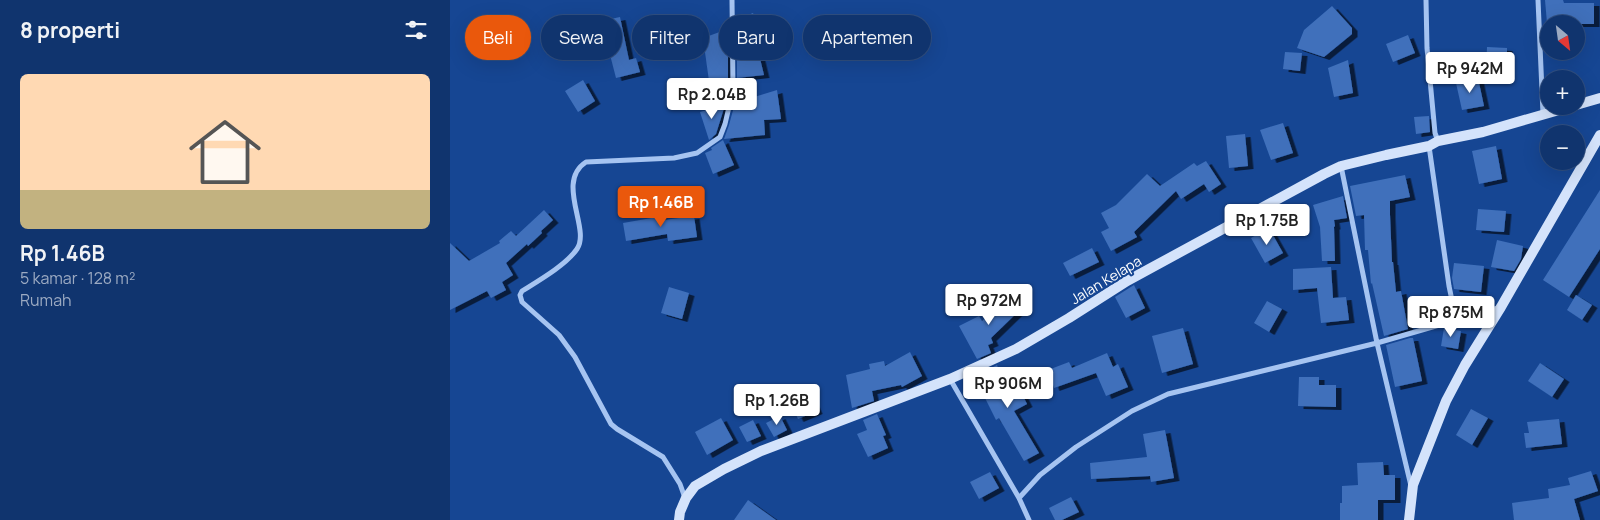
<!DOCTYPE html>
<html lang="id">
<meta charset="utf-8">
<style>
:root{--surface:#10346e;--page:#1e3f76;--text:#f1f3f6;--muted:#9caac2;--line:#304f81;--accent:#ea580c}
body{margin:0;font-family:Manrope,sans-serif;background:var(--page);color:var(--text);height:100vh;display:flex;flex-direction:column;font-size:19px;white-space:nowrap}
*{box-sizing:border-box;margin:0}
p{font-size:16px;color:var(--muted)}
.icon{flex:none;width:28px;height:28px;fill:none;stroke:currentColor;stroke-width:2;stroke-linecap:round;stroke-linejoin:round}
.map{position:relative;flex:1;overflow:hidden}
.panel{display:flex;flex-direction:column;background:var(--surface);width:450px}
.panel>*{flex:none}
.guide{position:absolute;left:15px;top:15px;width:475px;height:45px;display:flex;gap:10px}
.needle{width:32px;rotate:151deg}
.buttons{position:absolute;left:1090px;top:15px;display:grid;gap:10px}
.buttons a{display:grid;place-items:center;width:45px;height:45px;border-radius:50%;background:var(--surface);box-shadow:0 5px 20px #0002,0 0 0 1px var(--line);font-size:25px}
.price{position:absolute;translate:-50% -42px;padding:0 11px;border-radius:5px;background:#fff;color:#222;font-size:16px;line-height:32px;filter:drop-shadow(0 1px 2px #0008)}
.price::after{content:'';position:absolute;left:50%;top:30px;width:15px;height:11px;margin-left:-8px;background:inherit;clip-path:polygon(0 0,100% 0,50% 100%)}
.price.active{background:var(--accent);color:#fff}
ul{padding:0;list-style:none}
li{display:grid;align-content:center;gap:10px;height:265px;padding:0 20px}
li span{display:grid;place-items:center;height:155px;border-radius:8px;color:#555}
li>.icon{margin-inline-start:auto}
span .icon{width:90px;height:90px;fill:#fffc;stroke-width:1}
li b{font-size:21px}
h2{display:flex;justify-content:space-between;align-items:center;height:60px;padding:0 20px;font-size:21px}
.chip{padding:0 18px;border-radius:22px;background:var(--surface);box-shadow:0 5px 20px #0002,0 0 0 1px var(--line);font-size:18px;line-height:45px}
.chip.active{background:var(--accent);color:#fff}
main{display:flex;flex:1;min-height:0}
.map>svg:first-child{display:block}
.building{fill:#3f70bb;filter:url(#shadow)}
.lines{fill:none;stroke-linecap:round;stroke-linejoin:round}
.street{stroke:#a6c4f1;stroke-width:5}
.secondary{stroke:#d4e3fb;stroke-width:10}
.labels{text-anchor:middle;stroke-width:4;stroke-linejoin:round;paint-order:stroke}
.street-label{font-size:14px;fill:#fff;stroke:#164693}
</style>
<main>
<section class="panel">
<h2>8 properti<svg class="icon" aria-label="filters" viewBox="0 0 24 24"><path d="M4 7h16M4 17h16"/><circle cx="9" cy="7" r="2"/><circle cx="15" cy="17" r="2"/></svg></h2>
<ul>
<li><span style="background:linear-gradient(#ffd9b3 75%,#c2b280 0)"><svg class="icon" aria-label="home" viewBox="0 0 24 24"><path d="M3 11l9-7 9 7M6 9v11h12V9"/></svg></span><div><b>Rp 1.46B</b><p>5 kamar · 128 m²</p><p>Rumah</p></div></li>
</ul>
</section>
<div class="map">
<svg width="1150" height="520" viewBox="0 0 1150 520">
<defs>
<filter id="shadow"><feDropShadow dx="5.5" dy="3" stdDeviation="0" flood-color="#0009"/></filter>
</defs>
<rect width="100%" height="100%" fill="#164693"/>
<!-- building -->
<path class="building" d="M1095,0h18l1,3h30v21h-19v-3l-28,2z
M882,6l20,22v6l-28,23 -27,-9 7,-18z
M303,13l7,18 -6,3 10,41 -27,3v-52l3,-1 -2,-6z
M170,17l9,43 7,-2 4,14 -24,6 -8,-31 -5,1 -6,-26z
M278,29v50l-19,2 -6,-43z
M958,35l7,18 -22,9 -7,-18z
M1037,47l20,1v23l-21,-1z
M835,52l17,1 -2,18 -17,-2z
M898,60l5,33 -19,4 -6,-29z
M1028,78l6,28 -22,4 -6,-27z
M133,80l12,21 -17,11 -13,-21z
M327,90l4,29 -17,1 1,15 -41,4 5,-14 6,-22z
M275,105l-9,29 -7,6 -9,-28z
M979,116l1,16 -14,2 -2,-17z
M833,123l10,30 -22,7 -11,-30z
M795,134l3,32 -19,2 -3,-32z
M273,140l11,25 -21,9 -8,-21 7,-3 -1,-2z
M1046,146l6,33 -23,5 -7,-33z
M756,161l15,23 -12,8 -5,-8 -23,15 -5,-8 -42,41 3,5 -26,14 -10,-19 8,-4 -8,-15 15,-8 31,-31 13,12 34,-23 3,3z
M955,175l5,22 -20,4v14l2,47h1l3,30 5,-1 7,38 -24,7 -12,-53 -1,1 -3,-34h-3l-1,-35 -8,1 -6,-30z
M1150,190v59l-31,48 -26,-17z
M893,196l4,22 -13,2 1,6 -1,1 1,34h-13l-2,-34 -7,-22z
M1028,209l28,2 -2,21 -28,-2z
M94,210l9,10 -12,11 1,2 -14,13 -1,-2 -21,19 7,12 -11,7 4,8 -15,8 -4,-7 -37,19v-67l19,18 31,-18 -1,-2 12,-10 5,5z
M213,216l1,4 30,-4 3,21 -29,4 -1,-7 -41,7 -3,-18z
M819,228l14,25 -18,10 -14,-25z
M1047,240l26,6 -2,13 -7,12 -23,-4z
M642,248l7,14 -29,14 -7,-13z
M1004,263l30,3 -3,26 -27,-3 -2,-11z
M881,267l2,31 13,-1 3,23 -28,3 -4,-35 -24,2v-21z
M684,285l11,23 -19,10 -11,-21z
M219,287l20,6 -7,26 -21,-6z
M561,294l12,13 -32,31 2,5 -5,2 3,8 -14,6 -18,-33 20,-10 3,5z
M1126,295l16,10 -10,15 -15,-10z
M817,301l15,8 -13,23 -15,-9z
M733,328l10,36 -31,9 -10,-37z
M994,328l17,3 -3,18 -17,-3z
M960,338h3l9,43 -27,6 -9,-42z
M460,352l12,24 -20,11 -1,-2 -29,6 2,10 -22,7 -6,-33 24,-6 -1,-5 15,-3 1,5z
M657,353l6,14 5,-3 10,23 -22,9 -10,-23 -42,15 -6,-18 21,-8 3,6z
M1090,363l24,16 -12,18 -24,-16z
M547,365l3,8 6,-3 3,6 3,-2 15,30 -13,7 25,42 -15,8 -25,-43 -3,2 -15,-30 9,-5 -7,-13z
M849,377h20v8h17v22l-38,-1z
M356,386l11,25 -19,8 -11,-24z
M1021,409l17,9 -16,27 -16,-10z
M427,414l9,21 -3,1 5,12 -20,9 -11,-23 10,-4 -4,-10z
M330,416l7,14 -13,7 -8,-14z
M271,418l12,22 -26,15 -12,-23z
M1109,419l3,25 -36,4 -2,-15h5l-2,-11z
M303,420l8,16 -14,6 -8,-15z
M715,430l9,48 -23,4 -1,-6 -59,3 -1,-16 57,-6 -4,-23z
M933,462l1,13h11v25h-17v20h-38v-17h2v-17l16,-1 -1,-22z
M1141,471l7,20 -24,8 6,21h-66l-2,-17 37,-5 -1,-9 22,-4 -2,-7z
M540,472l9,16 -20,11 -9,-17z
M621,497l8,15 -17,8h-7l-6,-12z
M298,500l28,20h-42z"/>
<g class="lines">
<!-- street -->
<path class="street" d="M976,0l1,48 8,85 3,8
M1088,0l5,114
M979,146l20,140 7,34
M891,166l36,177 34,143
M500,379l69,119 10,22
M235,498l-5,-14 -17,-27 -46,-28 -6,-5 -36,-67 -16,-22 -37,-33 -2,-7 2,-4c16,-10 44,-26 55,-42 14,-20 -22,-67 9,-87l88,-4 23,-5 23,-16 5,-13 8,-34 -1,-90
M569,498l21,-23 36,-28 56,-36 36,-17 209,-51 121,-35"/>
<!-- secondary -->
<path class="secondary" d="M1126,105l24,-7
M229,520l1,-8 6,-14 9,-12 29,-17 37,-18 189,-72 66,-30 53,-31 58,-37 197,-107 17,-8 45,-11 43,-9 9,-5 45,-9 90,-26
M959,520l4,-35 33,-84 19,-36 36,-58 99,-172"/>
</g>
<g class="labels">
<!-- street labels -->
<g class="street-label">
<text transform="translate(656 280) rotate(-31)" y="5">Jalan Kelapa</text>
</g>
</g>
</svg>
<div class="buttons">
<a><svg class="needle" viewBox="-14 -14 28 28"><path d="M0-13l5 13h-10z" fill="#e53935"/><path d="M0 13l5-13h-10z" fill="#9caac2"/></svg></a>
<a>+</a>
<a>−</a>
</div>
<b class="price" style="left:1020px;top:94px">Rp 942M</b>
<b class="price" style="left:262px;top:120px">Rp 2.04B</b>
<b class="price active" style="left:211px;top:228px">Rp 1.46B</b>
<b class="price" style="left:817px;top:246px">Rp 1.75B</b>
<b class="price" style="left:539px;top:326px">Rp 972M</b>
<b class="price" style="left:1001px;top:338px">Rp 875M</b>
<b class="price" style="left:558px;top:409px">Rp 906M</b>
<b class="price" style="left:327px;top:426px">Rp 1.26B</b>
<div class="guide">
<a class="chip active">Beli</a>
<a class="chip">Sewa</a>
<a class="chip">Filter</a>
<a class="chip">Baru</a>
<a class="chip">Apartemen</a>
</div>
</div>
</main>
